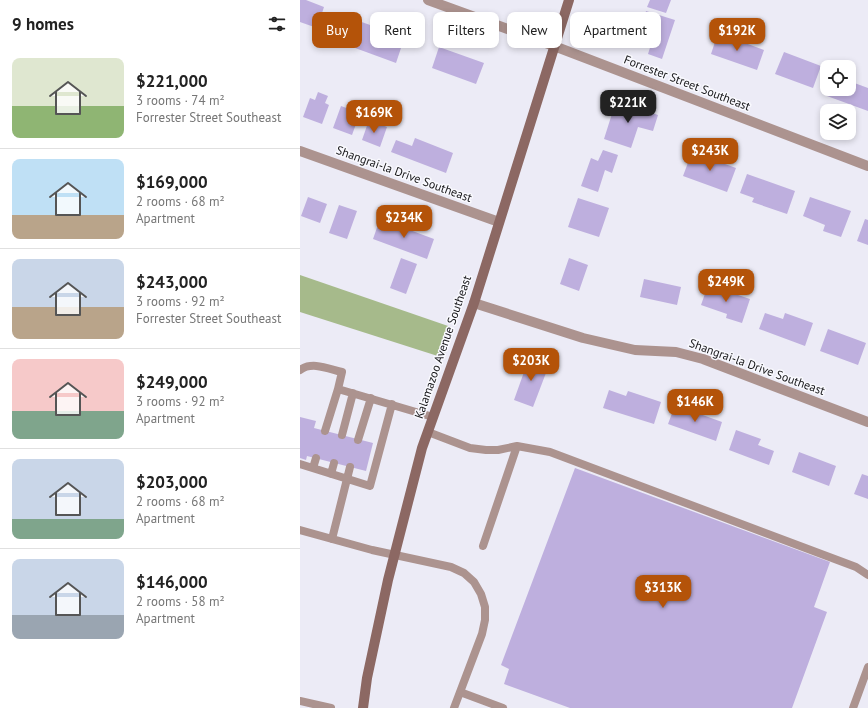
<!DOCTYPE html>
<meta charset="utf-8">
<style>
:root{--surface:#fff;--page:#f2f2f2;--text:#222;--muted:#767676;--line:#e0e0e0;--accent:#b45309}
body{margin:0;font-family:"PT Sans",sans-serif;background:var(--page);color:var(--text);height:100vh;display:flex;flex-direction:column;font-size:15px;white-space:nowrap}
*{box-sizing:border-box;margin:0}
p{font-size:13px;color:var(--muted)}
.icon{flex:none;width:22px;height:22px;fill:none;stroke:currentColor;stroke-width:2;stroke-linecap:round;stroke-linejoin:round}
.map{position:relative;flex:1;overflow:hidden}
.sheet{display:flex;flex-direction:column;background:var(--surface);width:300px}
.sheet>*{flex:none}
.banner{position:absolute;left:12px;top:12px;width:380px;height:36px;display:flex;gap:8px}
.fabs{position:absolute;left:520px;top:60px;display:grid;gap:8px}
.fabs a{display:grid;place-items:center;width:36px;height:36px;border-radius:8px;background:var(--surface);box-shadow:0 2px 6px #0003;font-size:20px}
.price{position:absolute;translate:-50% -34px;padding:0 9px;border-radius:8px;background:var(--accent);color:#fff;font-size:13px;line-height:26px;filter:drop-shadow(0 1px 2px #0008)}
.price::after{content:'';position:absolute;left:50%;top:24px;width:12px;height:9px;margin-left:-6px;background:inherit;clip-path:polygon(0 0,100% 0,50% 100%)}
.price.current{background:#222;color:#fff}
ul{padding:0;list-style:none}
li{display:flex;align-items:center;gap:12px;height:100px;padding:0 12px}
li+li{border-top:1px solid var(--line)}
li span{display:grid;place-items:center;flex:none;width:112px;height:80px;border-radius:8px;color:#555}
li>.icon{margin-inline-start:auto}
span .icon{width:48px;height:48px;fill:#fffc;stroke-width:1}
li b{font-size:17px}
h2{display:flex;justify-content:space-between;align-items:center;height:48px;padding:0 12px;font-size:17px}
.tag{padding:0 14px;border-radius:8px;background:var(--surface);box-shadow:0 2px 6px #0003;font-size:14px;line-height:36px}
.tag.current{background:var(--accent);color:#fff}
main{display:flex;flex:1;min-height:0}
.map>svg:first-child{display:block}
.forest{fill:#a6ba8b}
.building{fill:#beafde}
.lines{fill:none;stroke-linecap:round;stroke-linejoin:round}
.service{stroke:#ac938f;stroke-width:8}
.minor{stroke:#ac938f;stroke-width:10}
.secondary{stroke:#8c6863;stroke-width:10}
.labels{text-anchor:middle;stroke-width:3;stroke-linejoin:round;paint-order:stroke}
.street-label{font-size:12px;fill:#161619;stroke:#f9f9fe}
</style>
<main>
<section class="sheet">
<h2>9 homes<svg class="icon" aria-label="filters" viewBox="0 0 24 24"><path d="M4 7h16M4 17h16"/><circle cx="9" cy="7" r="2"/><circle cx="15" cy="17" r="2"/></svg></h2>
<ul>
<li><span style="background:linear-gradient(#dfe7d0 60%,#8fb573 0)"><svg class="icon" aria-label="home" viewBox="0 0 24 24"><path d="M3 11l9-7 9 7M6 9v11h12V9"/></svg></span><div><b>$221,000</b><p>3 rooms · 74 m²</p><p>Forrester Street Southeast</p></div></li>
<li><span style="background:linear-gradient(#bfe0f5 70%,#b9a48a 0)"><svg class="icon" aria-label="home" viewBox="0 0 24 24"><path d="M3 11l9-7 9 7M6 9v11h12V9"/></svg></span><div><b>$169,000</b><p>2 rooms · 68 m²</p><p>Apartment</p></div></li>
<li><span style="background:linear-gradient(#c9d6e8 60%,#b9a48a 0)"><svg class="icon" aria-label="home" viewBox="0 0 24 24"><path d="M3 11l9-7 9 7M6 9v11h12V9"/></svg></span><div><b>$243,000</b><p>3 rooms · 92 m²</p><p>Forrester Street Southeast</p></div></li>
<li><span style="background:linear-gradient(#f6c9c9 65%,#7fa58c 0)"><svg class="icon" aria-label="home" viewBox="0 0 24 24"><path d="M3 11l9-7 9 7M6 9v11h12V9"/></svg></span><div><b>$249,000</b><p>3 rooms · 92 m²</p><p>Apartment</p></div></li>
<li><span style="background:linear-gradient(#c9d6e8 75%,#7fa58c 0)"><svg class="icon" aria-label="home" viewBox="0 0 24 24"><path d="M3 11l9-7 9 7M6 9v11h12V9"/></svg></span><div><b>$203,000</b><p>2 rooms · 68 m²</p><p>Apartment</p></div></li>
<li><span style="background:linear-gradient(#c9d6e8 70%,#9aa5b1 0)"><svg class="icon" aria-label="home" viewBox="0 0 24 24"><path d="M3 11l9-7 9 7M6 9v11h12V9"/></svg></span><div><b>$146,000</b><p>2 rooms · 58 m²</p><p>Apartment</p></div></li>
</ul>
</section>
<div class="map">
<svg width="568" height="708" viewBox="0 0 568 708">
<rect width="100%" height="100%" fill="#ecebf6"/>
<!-- forest -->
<path class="forest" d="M0,275l151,52 -7,31 -144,-46z"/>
<!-- building -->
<path class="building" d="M0,0h6l18,7 -7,21 -17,-6z
M350,0h21l-5,13 -19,-6z
M346,11l29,9 -13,39 -14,-5 6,-19 -14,-5z
M56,20l31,11 -4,11 18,6 -5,15 -49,-18z
M418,33l46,17 -7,20 -46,-16z
M139,47l45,16 -8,21 -44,-16z
M484,52l37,14 -8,22 -38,-14z
M549,81l19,7v23l-41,-15 2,-7h20z
M18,92l10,4 -3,7 4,2 -7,19 -19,-7 7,-19 5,2z
M316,101l42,14 -5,16 -15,-4 -7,21 -27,-9z
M41,106l19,7 -8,22 -19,-7z
M69,120l18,7 -7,20 -18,-7z
M115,138l38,15 -7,20 -55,-21 5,-12 16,6z
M303,150l15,5 -6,18 -7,-3 -7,22 -17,-6 10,-28 7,3z
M392,152l44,16 -9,24 -44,-16z
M447,174l48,17 -8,23 -35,-12 2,-4 -14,-5z
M8,197l19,7 -7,19 -19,-7z
M510,197l41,14 -10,26 -18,-6 2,-6 -22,-9z
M278,198l31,10 -10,29 -31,-10z
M39,205l18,6 -10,28 -18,-6z
M80,219l54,20 -7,20 -54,-20z
M565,219l3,1v25l-11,-4z
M101,258l16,6 -11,30 -16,-6z
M269,258l19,7 -9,26 -19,-7z
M344,279l37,8 -4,18 -37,-8z
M408,285l42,14 -8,24 -16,-5 1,-4 -26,-9z
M465,313l18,6 2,-6 28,10 -8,23 -46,-17z
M528,329l38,14 -8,22 -38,-14z
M229,358l20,7 -16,42 -19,-7z
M309,390l17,6 2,-5 33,11 -7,22 -51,-16z
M375,405l47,17 -6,19 -48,-17z
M0,417l16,4 -2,7 59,15 -7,28 -59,-15 -1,4 -6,-2z
M436,430l25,9 -3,6 16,6 -5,14 -40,-15z
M499,452l37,14 -7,20 -37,-14z
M275,468l255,94 -16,45 13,5 -35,96h-222l-66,-24 5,-15 -8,-4z
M562,474l6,2v23l-14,-5z"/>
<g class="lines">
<!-- service -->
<path class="service" d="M0,370c12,-9 29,-1 42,2l-4,17 95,28
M25,431l13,-42
M128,432l42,16 16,2h12l19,-4 33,6 306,115 12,8
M42,435l11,-42
M58,440l13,-42
M0,464l70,22 22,-82
M13,468l3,-10
M31,474l3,-11
M0,530l72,20 79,17 13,6 10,9 7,12 4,13v13l-3,14 -28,74
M32,539l18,-72
M183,546l34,-100
M160,692l43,16
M0,701l31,7
M553,708l15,-41"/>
<!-- minor -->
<path class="minor" d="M128,0l126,46 314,120
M0,151l199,71
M174,303l109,35 52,12 41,2 27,7 165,63"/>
<!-- secondary -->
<path class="secondary" d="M63,708l4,-30 21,-98 34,-132 52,-145 95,-303"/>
</g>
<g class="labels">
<!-- street labels -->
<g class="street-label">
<text transform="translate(387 83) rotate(21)" y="4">Forrester Street Southeast</text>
<text transform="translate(104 174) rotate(20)" y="4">Shangrai-la Drive Southeast</text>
<text transform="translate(143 347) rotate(-71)" y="4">Kalamazoo Avenue Southeast</text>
<text transform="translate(457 367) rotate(20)" y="4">Shangrai-la Drive Southeast</text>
</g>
</g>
</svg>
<div class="fabs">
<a><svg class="icon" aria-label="locate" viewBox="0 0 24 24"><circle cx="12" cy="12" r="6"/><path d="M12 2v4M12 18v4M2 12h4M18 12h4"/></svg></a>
<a><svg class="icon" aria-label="layers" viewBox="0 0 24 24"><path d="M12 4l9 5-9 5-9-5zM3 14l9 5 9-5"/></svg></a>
</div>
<b class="price" style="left:437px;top:52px">$192K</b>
<b class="price current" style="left:328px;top:124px">$221K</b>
<b class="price" style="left:74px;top:134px">$169K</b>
<b class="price" style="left:410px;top:172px">$243K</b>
<b class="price" style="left:104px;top:239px">$234K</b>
<b class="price" style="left:426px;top:303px">$249K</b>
<b class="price" style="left:231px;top:382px">$203K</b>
<b class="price" style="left:395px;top:423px">$146K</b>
<b class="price" style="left:363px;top:609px">$313K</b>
<div class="banner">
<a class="tag current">Buy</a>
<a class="tag">Rent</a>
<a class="tag">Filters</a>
<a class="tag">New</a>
<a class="tag">Apartment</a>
</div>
</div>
</main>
